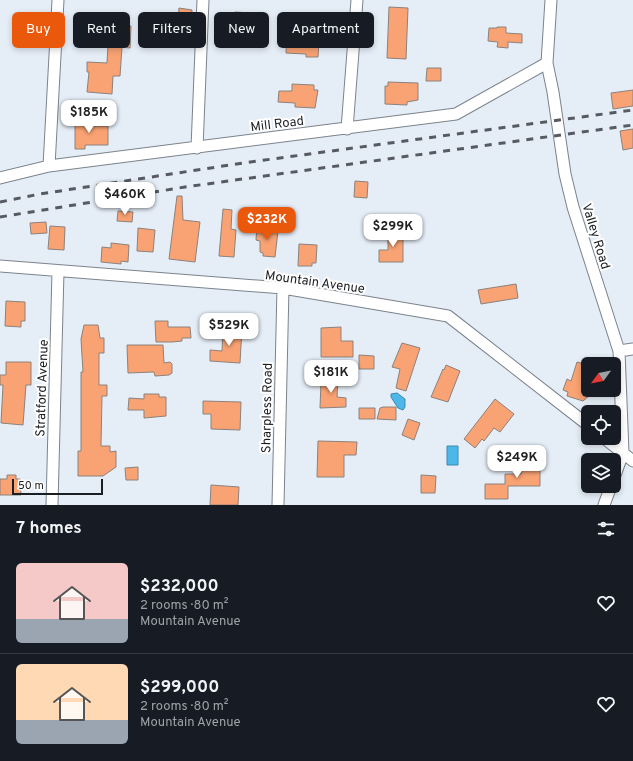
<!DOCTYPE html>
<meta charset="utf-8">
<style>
:root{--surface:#171b24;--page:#20242c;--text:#f1f3f6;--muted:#9ea1a6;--line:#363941;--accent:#ea580c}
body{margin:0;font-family:Overpass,sans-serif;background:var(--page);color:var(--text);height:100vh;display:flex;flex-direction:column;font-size:15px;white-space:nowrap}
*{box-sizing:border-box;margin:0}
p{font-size:13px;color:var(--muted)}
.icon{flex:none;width:22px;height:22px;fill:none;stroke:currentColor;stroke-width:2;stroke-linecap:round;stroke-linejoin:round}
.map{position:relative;height:505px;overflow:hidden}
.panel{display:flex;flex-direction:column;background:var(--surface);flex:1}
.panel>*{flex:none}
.hud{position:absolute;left:12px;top:12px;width:400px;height:36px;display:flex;gap:8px}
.needle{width:26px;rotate:237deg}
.controls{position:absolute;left:581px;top:357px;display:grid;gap:8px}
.controls a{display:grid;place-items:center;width:40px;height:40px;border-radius:6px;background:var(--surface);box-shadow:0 2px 6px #0003;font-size:20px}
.scale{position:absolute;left:12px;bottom:10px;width:91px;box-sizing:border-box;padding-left:4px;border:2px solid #1a1d21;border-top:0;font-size:11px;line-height:14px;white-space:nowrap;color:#1a1d21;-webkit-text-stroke:3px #fff;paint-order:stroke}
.price{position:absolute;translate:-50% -34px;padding:0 9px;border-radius:8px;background:#fff;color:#222;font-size:13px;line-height:26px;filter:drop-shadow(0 1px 2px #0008)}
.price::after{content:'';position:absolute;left:50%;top:24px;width:12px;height:9px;margin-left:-6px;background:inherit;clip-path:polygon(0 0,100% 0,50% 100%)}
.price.active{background:var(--accent);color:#fff}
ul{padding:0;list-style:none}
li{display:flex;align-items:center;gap:12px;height:100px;padding:0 16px}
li+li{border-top:1px solid var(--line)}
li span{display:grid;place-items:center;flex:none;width:112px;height:80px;border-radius:6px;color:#555}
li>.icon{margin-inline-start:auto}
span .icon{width:48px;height:48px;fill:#fffc;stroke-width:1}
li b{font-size:17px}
h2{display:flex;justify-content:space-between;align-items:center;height:48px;padding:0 16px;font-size:17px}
.tag{padding:0 14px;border-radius:6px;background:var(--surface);box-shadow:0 2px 6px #0003;font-size:14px;line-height:36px}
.tag.active{background:var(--accent);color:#fff}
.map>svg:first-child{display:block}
.water{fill:#4cb8e9;stroke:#3d8aad}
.building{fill:#f9a273;stroke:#8c827c}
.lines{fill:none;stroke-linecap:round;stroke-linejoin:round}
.street-casing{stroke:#7c838c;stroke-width:13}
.street{stroke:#fff;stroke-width:11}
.rail{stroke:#575b61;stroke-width:3;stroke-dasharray:7 7;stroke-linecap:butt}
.labels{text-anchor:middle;stroke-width:4;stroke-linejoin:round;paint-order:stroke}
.street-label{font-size:13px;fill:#1a1d21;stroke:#fff}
</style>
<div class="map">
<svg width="633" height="505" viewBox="0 0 633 505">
<rect width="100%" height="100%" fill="#e5edf7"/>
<!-- water -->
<path class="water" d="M397,393l8,6v8l-2,3 -5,-2 -7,-11v-3z
M447,446h11v19h-11z"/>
<!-- building -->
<path class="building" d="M389,7l19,1 -2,51 -19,-1z
M179,8l13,2 -1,12 -13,-1z
M235,12l32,2 -1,17h-13l-1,4 -7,2v8l-15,-1 1,-24h4z
M93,17l19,1v7l19,1 -1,22 -8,-1 -2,29h-7l-1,18 -25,-2 2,-20h-2v-10l20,1 1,-18 -6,-8 -10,-1z
M319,25l5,1 3,4v4l-8,7 -1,16h-12v-3l-20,-1 1,-24 26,1z
M497,27h9v6l16,1v9l-14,-1v6l-11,-1 1,-5 -10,-1 1,-13h8z
M427,68h14v13h-15z
M388,82l30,1v17l-11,2v3l-22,-1v-18h3z
M292,84l22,1v5h4l-3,18 -20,-1v-4l-17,-1 1,-11h13z
M633,90v16l-20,3 -2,-16z
M75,115h10v11h23v19h-23v4h-10z
M633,129v19l-10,2 -3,-19z
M355,181l13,1 -1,16 -13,-1z
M177,196h5l1,24 17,2 -5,40 -26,-3z
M223,209l9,1 -1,19 5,1 -2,27 -15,-1z
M118,211l15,1 -1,10 -15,-1z
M46,222l1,11 -16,1 -1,-11z
M50,226l15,1 -1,23 -16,-1z
M257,226l13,1v4h8l-3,26 -12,-1v-3l-3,-1v-11l-4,-1z
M138,228l17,2 -2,22 -16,-1z
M388,230h15v32h-24v-12h9z
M111,243l18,2 -1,17 -7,-1v3l-20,-2 1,-15 9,1z
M299,244l18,1 -1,18h-4v3h-14z
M516,284l2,14 -37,6 -3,-14z
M6,301l19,1v19h-4v6l-16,-1z
M155,321h13v6h22l1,11h-9v3l-10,1h-16z
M84,325h14l2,13h4v15h-5v32h8v11h-5l-1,50h9v6l6,-1v16l-13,9h-25v-25h3v-79h2l-2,-33z
M223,327l19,1 -2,35 -30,-2v-11l12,1z
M341,327v14h12v16h-32v-29z
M402,343l18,5 -14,43 -10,-3 4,-19 -8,-2z
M127,345h36l1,18 6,-1 2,2v9l-3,2 -14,1 -1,-4 -26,1z
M359,355l15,1v13h-15z
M6,362h25v23h-5l-3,40 -22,-2 2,-38h-3v-10h6z
M577,362l11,3 -4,13 4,1v11h8l-13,11 -16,-5 1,-4 -5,-2 4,-11 4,2z
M446,365l14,6 -12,31 -17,-5 12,-28 1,1z
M323,376l15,1 -1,20 9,1v9l-26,1 1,-26h2z
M144,394h15v3h7v19l-22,2v-8h-16l1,-12 15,1z
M495,399l19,15 -14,18 -6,-4 -10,13 -2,-2 -7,9 -11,-9z
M203,401l38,1 -1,28 -29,-1v-15h-8z
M383,407h13v13l-19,-1 3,-11z
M359,408h16v11h-16z
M408,419l12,4 -6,17 -12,-5z
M318,441l39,1 -1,13h-12v22h-27z
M525,454h15v32h-32v13h-23v-15h20v-10h16v-15h4z
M138,467v13h-12l-1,-12z
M7,475h9v4h4l1,16h-21v-16h7z
M421,475l15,1 -1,17h-14z
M211,485l28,2 -1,18h-28z"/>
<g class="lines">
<defs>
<path id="street" d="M551,0l-4,63 6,29 12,82 8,33 46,144 4,102 -9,25
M347,129l10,-129
M197,148l6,-148
M49,166l9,-166
M0,178l49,-12 407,-52 91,-51
M0,266l283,22 165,28 140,109
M619,351l14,-2
M604,438l29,23
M52,505l6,-234
M278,505l5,-217
M604,505l7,-19"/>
</defs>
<!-- street casing -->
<use href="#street" class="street-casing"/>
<!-- street -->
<use href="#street" class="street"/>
<!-- rail -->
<path class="rail" d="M0,202l40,-8 203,-31 390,-53
M0,217l185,-30 448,-62"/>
</g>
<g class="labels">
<!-- street labels -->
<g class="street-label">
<text transform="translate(277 123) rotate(-7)" y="5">Mill Road</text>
<text transform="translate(597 236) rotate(73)" y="5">Valley Road</text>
<text transform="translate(315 281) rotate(8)" y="5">Mountain Avenue</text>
<text transform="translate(41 388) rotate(-88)" y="5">Stratford Avenue</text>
<text transform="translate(266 408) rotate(-89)" y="5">Sharpless Road</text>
</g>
</g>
</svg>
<div class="controls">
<a><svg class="needle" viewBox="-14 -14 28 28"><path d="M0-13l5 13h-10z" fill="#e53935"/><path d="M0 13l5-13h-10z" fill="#9ea1a6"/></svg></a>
<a><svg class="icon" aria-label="locate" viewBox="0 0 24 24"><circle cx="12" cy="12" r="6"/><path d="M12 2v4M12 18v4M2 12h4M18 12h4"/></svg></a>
<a><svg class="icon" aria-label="layers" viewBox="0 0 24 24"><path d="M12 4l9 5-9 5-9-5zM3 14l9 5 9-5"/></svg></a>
</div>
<div class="scale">50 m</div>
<b class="price" style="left:89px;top:134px">$185K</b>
<b class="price" style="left:125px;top:216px">$460K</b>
<b class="price active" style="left:267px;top:241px">$232K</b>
<b class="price" style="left:393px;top:248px">$299K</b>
<b class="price" style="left:229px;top:347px">$529K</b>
<b class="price" style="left:331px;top:394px">$181K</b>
<b class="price" style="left:517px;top:479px">$249K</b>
<div class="hud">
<a class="tag active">Buy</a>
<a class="tag">Rent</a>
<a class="tag">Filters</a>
<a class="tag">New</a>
<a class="tag">Apartment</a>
</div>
</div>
<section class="panel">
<h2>7 homes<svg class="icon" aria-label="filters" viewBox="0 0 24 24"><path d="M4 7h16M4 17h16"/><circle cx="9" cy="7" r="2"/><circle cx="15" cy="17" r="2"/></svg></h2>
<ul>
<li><span style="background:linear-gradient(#f6c9c9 70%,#9aa5b1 0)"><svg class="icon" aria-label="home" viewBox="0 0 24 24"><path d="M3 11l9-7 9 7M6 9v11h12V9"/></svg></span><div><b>$232,000</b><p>2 rooms · 80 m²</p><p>Mountain Avenue</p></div><svg class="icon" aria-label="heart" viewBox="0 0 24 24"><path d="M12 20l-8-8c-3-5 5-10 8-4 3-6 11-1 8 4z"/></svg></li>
<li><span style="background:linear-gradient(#ffd9b3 70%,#9aa5b1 0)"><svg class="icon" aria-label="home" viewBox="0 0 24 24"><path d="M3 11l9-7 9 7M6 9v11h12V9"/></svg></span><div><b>$299,000</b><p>2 rooms · 80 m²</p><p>Mountain Avenue</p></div><svg class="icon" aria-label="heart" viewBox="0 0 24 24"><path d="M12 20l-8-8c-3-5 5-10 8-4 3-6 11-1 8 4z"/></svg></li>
</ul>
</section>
